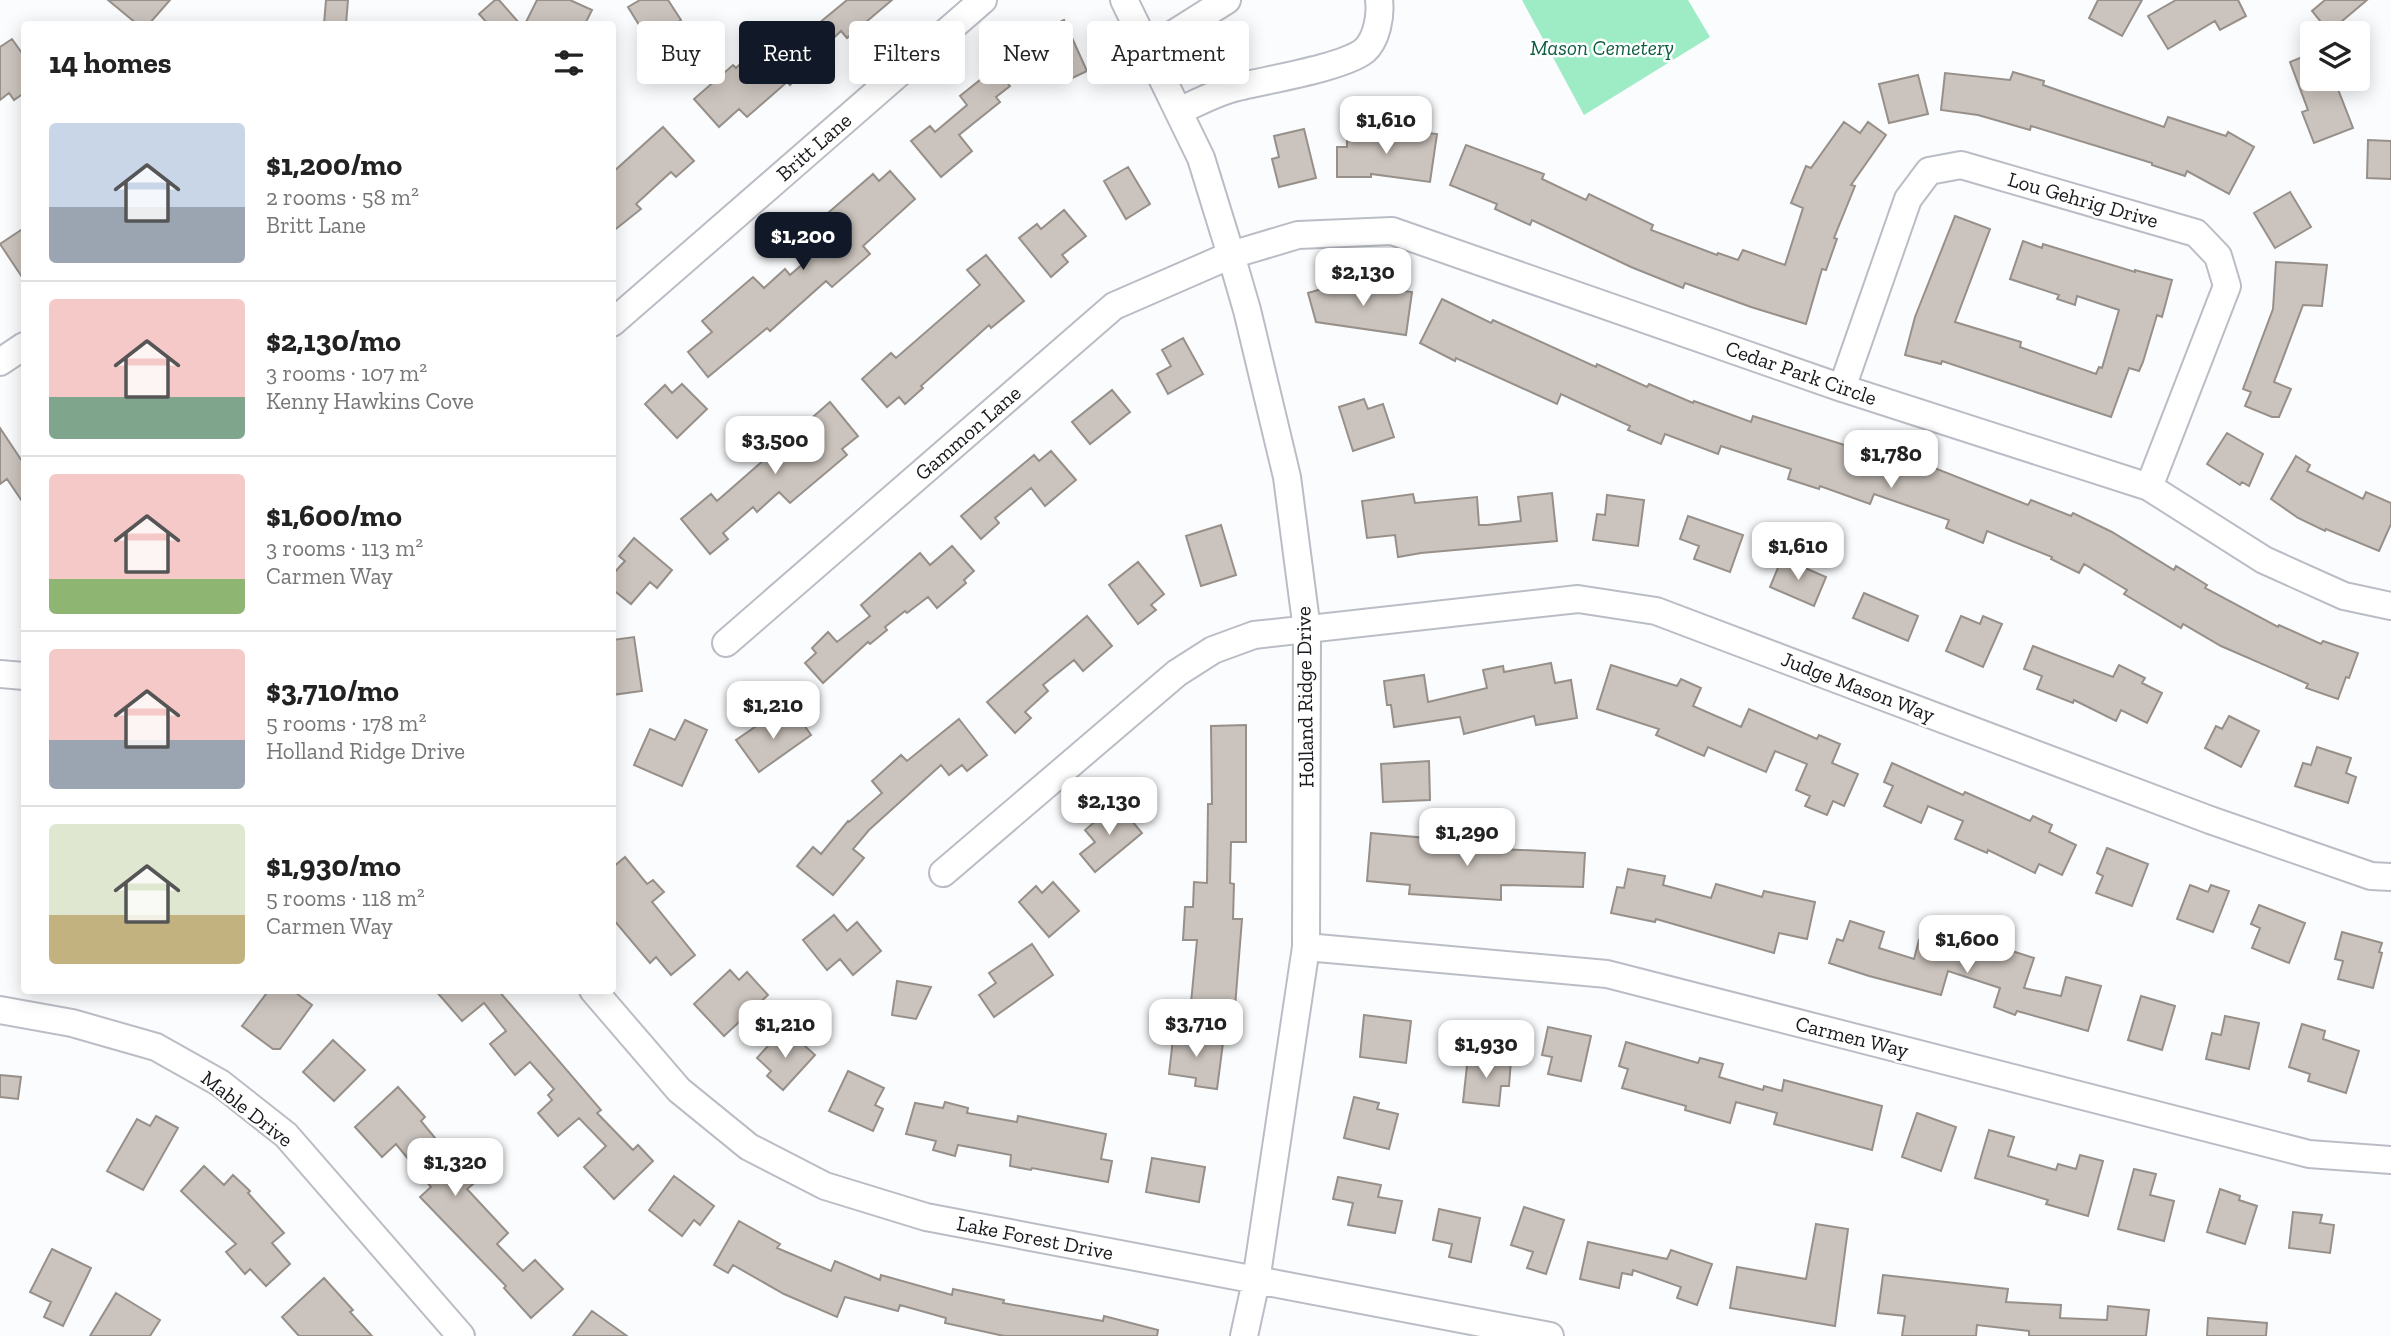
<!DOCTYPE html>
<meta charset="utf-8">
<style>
:root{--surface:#fff;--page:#f2f2f2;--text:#222;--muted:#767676;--line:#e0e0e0;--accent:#111827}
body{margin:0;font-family:"Zilla Slab",serif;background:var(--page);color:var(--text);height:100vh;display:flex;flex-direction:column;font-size:26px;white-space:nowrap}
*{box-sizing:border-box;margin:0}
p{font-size:23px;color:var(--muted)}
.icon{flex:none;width:38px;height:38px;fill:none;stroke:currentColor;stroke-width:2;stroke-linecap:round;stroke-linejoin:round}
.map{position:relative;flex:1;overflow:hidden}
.details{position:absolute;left:21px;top:21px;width:595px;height:973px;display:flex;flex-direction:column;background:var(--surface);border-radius:7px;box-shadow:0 4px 18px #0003}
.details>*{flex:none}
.top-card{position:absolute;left:637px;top:21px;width:665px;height:63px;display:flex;gap:14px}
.fabs{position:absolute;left:2300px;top:21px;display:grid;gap:14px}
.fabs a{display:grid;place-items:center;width:70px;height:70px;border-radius:7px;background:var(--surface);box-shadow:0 4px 18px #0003;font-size:35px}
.price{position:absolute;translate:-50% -60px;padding:0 16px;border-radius:14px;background:#fff;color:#222;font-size:23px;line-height:46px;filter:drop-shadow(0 2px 4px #0008)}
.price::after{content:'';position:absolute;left:50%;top:42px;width:21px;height:16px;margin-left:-10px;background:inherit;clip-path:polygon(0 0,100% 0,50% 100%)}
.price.on{background:var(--accent);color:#fff}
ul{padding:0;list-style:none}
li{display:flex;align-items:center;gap:21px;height:175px;padding:0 28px}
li+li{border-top:2px solid var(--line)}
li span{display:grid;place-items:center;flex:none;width:196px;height:140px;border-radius:7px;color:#555}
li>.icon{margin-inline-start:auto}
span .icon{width:84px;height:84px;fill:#fffc;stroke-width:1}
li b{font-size:30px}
h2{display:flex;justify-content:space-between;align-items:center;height:84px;padding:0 28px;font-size:30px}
.pill{padding:0 24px;border-radius:7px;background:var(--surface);box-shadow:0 4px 18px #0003;font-size:24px;line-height:63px}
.pill.on{background:var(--accent);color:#fff}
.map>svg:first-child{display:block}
.green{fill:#9decc6}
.building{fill:#cbc3bd;stroke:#97908a;stroke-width:2}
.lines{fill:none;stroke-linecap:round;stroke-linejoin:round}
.minor-casing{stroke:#bbbdc6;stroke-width:30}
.minor{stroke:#fff;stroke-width:26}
.labels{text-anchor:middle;stroke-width:5;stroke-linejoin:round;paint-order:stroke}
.park-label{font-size:21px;font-style:italic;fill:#105e42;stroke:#fff}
.street-label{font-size:21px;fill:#18191c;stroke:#fff}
</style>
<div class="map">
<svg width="2391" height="1336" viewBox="0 0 2391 1336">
<rect width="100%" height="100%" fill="#fbfcfd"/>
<!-- green -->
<path class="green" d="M1522,0h166l22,37 -126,78z"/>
<!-- building -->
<path class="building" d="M108,0h62l-21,24h-12z
M326,0h22l-2,24h-22z
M495,0h4l21,24h-32l-9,-10z
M537,0h33l22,10 -7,14h-60z
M640,0h28l13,20 -32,21 -21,-34z
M847,0h45l-45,38 -6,-7 -33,31 2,3 -20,20 -3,-3 -40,35 -8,-8 -20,18 -25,-28 39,-34 3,3 35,-34 14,15 20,-19 2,3z
M2098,0h44l-20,36 -33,-18z
M2176,0h62l8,16 -26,14 -5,-9 -47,28 -20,-33z
M2325,0h42l-38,32 -17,-21z
M1064,20l23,51 -25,12 -23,-50z
M12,39l12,17v37l-10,7 -5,-7 -9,7v-53z
M2312,53v26h22l19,49 -39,15 -12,-31 6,-2 -18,-48z
M995,68l15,18 -14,11 4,5 -41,33 13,16 -31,26 -30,-36 19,-15 5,6 32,-27 -7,-9z
M2013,72l31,9 -1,4 121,42 4,-10 58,19 2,-4 26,15 -25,47 -42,-23 -2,5 -33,-11v-2l-121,-37 -1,4 -52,-15 -37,-5 4,-37 65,7z
M1918,75l10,39 -39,9 -10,-39z
M1844,122l16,11 8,-11 18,13 -35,50 4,1 -21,52 3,1 -11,31 -4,-1 -16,55 -55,-17 -66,-24 -2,5 -52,-21 -99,-47 -2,5 -35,-16 2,-5 -47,-19 16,-40 78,29 -2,5 44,21 3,-6 64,31 -2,5 66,25 1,-2 20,7 5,-10 42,15 18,-57 -12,-5 15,-37 5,2z
M663,127l31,34 -18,16 -5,-5 -35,32 5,5 -29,23v-59z
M1304,129l12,49 -37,9 -7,-28 7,-2 -5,-21z
M1347,129h24v5l48,5 1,-7 17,2 -7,48 -59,-8v3h-34v-30h10z
M2368,140l23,1v38l-24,-1z
M1128,167l22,37 -24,15 -22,-38z
M890,171l25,28 -52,47 7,8 -38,33 -6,-6 -56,50 -3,-3 -59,49 -20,-25 24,-20 -10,-11 51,-44 11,11 21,-19 5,6 38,-33 -14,-17 59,-51 6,7z
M2290,192l21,35 -36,21 -21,-35z
M1064,210l22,26 -24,19 6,7 -17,15 -32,-39 18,-14 4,5z
M1955,216l35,13 -35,93 66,20 -1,5 76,27 3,-7 3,1 17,-58 -42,-14 -2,9 -18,-6 2,-4 -49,-16 13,-38 19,7 1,-4 92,28v-2l37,10 -10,37 -5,-2 -14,47 -4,9 -10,-3 -18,49 -169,-56 -1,3 -36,-9 10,-38z
M24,228v52l-24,-36z
M986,255l38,46 -33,27 -2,-3 -68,61 2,2 -18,16 -6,-7 -12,10 -25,-28 29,-26 5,5 84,-73 -13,-15z
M2276,262l51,3 -5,41 -19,-1 -29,77 17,7 -12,28h-7l-27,-11 6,-14 -8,-3 30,-80z
M1342,283l70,9 -6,43 -90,-13 -8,-29z
M1442,299l49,24 2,-3 103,47 1,-3 50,23 2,-3 44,19 1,-2 57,21 2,-6 104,33 1,-2 67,26 2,-8 101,40 3,-5 40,16 2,-3 39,19 62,38 2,-4 31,19 -2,3 73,39 1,-2 42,19 2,-3 35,12 -9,25 -3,-1 -8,22 -32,-11 2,-4 -87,-38 -38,-22 -2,4 -57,-34 3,-4 -43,-26 -5,9 -28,-14 1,-2 -65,-26 -4,12 -37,-15 3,-8 -75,-26 -4,10 -50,-18 -1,3 -31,-10 3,-10 -70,-23 -3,8 -53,-20 -4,10 -33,-14 2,-4 -69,-32 -4,10 -101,-46 -1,3 -35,-18z
M1183,338l20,36 -35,20 -11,-20 14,-8 -9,-16z
M682,384l25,25 -30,29 -32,-34 20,-19 7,8z
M1112,390l18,22 -40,32 -18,-22z
M1364,399l4,10 15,-5 11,33 -41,14 -14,-44z
M830,402l28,34 -16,13 5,6 -57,48 -11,-11 -22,20 -4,-5 -30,26 5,6 -18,15 -29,-35 30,-25 6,7z
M0,428l24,36v40l-17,-25 -7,5z
M2227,433l36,21 -14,32 -7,-4 -2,3 -33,-21z
M1051,451l25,29 -31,26 -14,-18 -36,30 4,5 -18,16 -20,-23 73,-61 5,6z
M2296,456l14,9 -3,6 56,28 3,-7 25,11v21l-12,27 -53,-22 -1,2 -27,-13 -27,-19z
M1552,493l5,48 -136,12 -23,4 -3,-22 -28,3 -5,-37 51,-7 2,9 62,-6 2,28h8l34,-4 -3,-24z
M1607,495l37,5 -6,46 -45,-6 4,-26 8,1z
M1688,516l55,19 -13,37 -36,-13 5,-13 -19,-7z
M1221,525l15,50 -35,11 -15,-50z
M634,538l38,32 -15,18 -7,-6 -19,22 -19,-15v-14l13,-14 -6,-5z
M952,546l22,25 -10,9 2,3 -29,25 -9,-11 -21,16 -2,-2 -20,16 2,3 -17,14 -2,-2 -45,41 -18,-20 11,-10 -4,-5 16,-16 9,10 33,-26 -9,-11 59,-52 10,12z
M1782,558l44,19 -12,29 -44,-19z
M1138,562l26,32 -13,11 5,5 -18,14 -29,-39z
M1864,593l54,23 -10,25 -55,-23z
M1087,616l25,30 -29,25 -9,-11 -31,25 5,6 -23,21 6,6 -16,15 -28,-31z
M1961,616l19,8 3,-8 19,8 -19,43 -37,-16z
M634,637l8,54 -30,4v-55z
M2033,646l80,31 6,-12 26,13 -3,5 20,10 -15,30 -26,-13 -5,11 -42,-21 -1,3 -36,-14 5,-13 -18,-7z
M1551,663l4,20 16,-3 6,38 -41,7 -2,-9 -70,18 -4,-17 -66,10 -3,-22h-4l-3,-24 40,-6 4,27 59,-14 -4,-18 20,-4 1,6z
M1611,665l66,21 4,-7 20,9 -8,18 48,21 8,-18 68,30 2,-4 21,9 -8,19 26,11 -14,32 -11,-5 -6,14 -22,-9 5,-10 -14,-6 11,-26 -32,-13 -9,21 -58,-25 -4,9 -48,-21 3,-6 -62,-20z
M795,712l16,23 -52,37 -23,-32 29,-20 6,9z
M2229,716l30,15 -18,36 -36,-19 11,-22 6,3z
M959,719l28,36 -20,16 -5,-6 -13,10 -8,-10 -72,65 -16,19 11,9 -31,37 -36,-29 16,-19 8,7 27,-33 1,1 33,-29 -10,-12 29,-26 6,6z
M685,720l22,10 -25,56 -48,-21 16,-36 25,11z
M1246,725v117h-15l-1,41 4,1 -1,35h9l-7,88 -44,-4 6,-63h-14l2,-33h8l1,-25 13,1 1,-79h4l-1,-78z
M2317,747l34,11 -5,15 10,4 -8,26 -53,-17 8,-23 8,2z
M1429,761l1,39 -47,2 -2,-38z
M1892,763l71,32 2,-3 65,29 3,-5 19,9 -3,7 27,13 -14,30 -23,-11 -4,9 -47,-23 -1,3 -32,-14 8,-18 -35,-15 -7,17 -37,-17 9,-20 -9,-4z
M1117,803l25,30 -47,39 -15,-18 15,-12 -10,-12z
M1371,833l67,6 -1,7 148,7 -2,34 -82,-2v15l-92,-6 1,-9 -43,-4z
M2107,848l41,16 -16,42 -36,-13 7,-17 -6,-3z
M625,857l22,27 6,-4 11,12 -12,10 43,53 -24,20 -15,-18 -6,6 -38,-45v-50z
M1628,869l37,7 -2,9 48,13 5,-14 46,13 2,-6 51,11 -8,37 -28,-6 -5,20 -118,-34 -1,3 -44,-9 6,-26 7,1z
M1053,882l26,29 -30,26 -30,-35 17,-16 6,7z
M2190,885l18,7 3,-7 18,6 -16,41 -36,-13z
M2259,905l46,18 -16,40 -37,-15 8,-20 -9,-4z
M834,915l13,16 10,-9 24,29 -28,24 -13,-16 -13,11 -24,-30z
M1850,921l34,11 -5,16 35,11 5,-19 60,17 5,-15 50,16 -10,30 37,8 5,-19 35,9 -13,45 -71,-20 -2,4 -21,-8 6,-19 -52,-17 -7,24 -72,-19 -40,-13 8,-24 6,2z
M2342,932l40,11 -3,9 3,1 -9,35 -35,-9 5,-18 -8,-2z
M1032,944l21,31 -59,42 -15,-22 17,-12 -7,-10z
M730,970l9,10 8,-8 21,23 -44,41 -30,-32z
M897,981l34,6 -15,32 -24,-4z
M269,990h23l20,15 -32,44h-7l-31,-23z
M435,990h63l103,120 -4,3 36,37 5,-5 15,16 -39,38 -30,-32 22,-21 -27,-28 -21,18 -20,-23 14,-13 -4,-5 6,-6 -24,-27 -15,13 -25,-31 16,-13 -22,-28 -22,18z
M2141,996l34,10 -13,44 -34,-10z
M1364,1015l47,6 -5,42 -46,-6z
M2225,1016l34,7 -10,46 -43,-10 6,-26 9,2z
M2302,1024l23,7 -2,8 36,12 -13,42 -38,-12 2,-7 -21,-7z
M1548,1027l43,9 -10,45 -33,-7 4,-17 -10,-2z
M1174,1030l24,3 -1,7 26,3 -6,46 -22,-3 1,-8 -27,-4z
M793,1035l22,20 -32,35 -16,-14 4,-5 -14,-13 20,-22 8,8z
M333,1040l32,30 -31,31 -31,-29z
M1626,1042l72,21 2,-5 23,6 -4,13 44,13 1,-4 18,5 2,-11 98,26 -10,44 -98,-26 3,-11 -41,-11 -6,21 -45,-13 1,-4 -64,-18 6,-19 -9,-3z
M1468,1056l43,4 -2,26h-8l-2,20 -36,-4z
M848,1071l36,17 -9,17 8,4 -10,22 -44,-20z
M0,1075l21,2 -3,22 -18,-2z
M398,1087l27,30 -4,4 52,63 -6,5 41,44 -11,11 26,27 12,-11 28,29 -32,29 -27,-30 2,-2 -86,-89 11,-10 -35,-43 -14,13 -27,-30z
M1354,1097l25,6 -2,6 21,5 -9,35 -45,-11z
M945,1102l23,6 -1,5 50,9 1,-6 88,18 -5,25 11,2 -4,21 -76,-14 -1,2 -21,-4 1,-11 -53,-10 -3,11 -22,-6 3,-9 -30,-7 9,-31 28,5z
M1917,1113l39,14 -15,44 -39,-14z
M156,1116l22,12 -35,62 -36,-19 30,-52 13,7z
M1989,1130l25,7 -6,19 48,14 2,-6 18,5 4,-14 23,6 -15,55 -42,-12 2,-4 -73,-22z
M1152,1158l53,9 -6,35 -53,-10z
M204,1166l20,19 9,-10 17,16 -2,2 36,40 -12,10 18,21 -24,22 -16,-17 -5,5 -19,-22 10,-8 -55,-53z
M2134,1169l22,5 -6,21 24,6 -10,40 -46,-12z
M674,1176l40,30 -14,19 -6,-5 -12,16 -33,-26z
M1338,1177l43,8 -3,12 24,4 -7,32 -47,-8 5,-22 -20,-4z
M2220,1189l20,7 -1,4 18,6 -12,38 -38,-12z
M1524,1207l40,13 -18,54 -19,-6 6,-16 -22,-7z
M1439,1209l41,9 -9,44 -22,-5 3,-13 -19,-4z
M2293,1212l29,3 -2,8 14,2 -4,28 -41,-5z
M739,1221l41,23 -3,4 54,23 4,-10 45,19 1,-5 71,20 1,-6 51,11 -1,3 100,18 1,-5 54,14 -1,6h-153l-59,-13 1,-5 -46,-13 -2,6 -53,-14 -8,20 -53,-23 -51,-29 -5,8 -14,-8z
M1816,1224l32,5 -13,97 -105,-18 7,-41 69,12z
M1588,1242l79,17 4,-9 41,14 -15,41 -20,-7 4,-11 -48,-17 -1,5 -10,-2 -3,15 -39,-9z
M52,1249l39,19 -28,58 -19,-9 7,-15 -21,-10z
M1883,1275l125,14 -2,13 55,3 -1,13 47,2 1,-14 41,4 -3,26h-117v-5l-52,-6 -1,11h-74l3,-20 -27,-3z
M324,1278l29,32 -3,2 22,24h-73l-17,-19z
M116,1293l44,27 -10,16h-60z
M592,1311l35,25h-54z
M2208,1318l59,5 -1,13h-59z"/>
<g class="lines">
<defs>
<path id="minor" d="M1124,0l77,158 30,97 16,55 40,167 20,153 -1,317 -50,334 -12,55
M1148,50l79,-50
M1179,111c18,-8 36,-18 55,-23 31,-8 108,-20 130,-37 13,-11 17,-36 15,-51
M612,323l371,-323
M0,362l24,-16
M1842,388l66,-189 21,-28 32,-6 235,68 22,23 9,30 -78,201
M726,643l388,-337 117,-51 67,-20 94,-4 450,157 307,99 115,73 80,36 47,10
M0,674l24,2
M943,873l234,-200 36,-23 41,-15 324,-36 78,12 554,209 161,56 20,1
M1306,947l301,27 702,180 82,6
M593,990l86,100 70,57 76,39 101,31 624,119
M0,1010l72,13 84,24 64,36 66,52 175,201"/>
</defs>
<!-- minor casing -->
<use href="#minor" class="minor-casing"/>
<!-- minor -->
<use href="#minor" class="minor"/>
</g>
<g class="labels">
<!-- park labels -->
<g class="park-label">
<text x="1602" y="55">Mason Cemetery</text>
</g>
<!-- street labels -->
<g class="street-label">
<text transform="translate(814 147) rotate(-41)" y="7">Britt Lane</text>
<text transform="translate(2083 200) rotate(16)" y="7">Lou Gehrig Drive</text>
<text transform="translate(1801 373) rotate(19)" y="7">Cedar Park Circle</text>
<text transform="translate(968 433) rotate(-41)" y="7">Gammon Lane</text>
<text transform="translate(1858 687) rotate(21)" y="7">Judge Mason Way</text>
<text transform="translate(1305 697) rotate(-91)" y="7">Holland Ridge Drive</text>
<text transform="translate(1852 1037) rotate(14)" y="7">Carmen Way</text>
<text transform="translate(247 1109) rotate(38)" y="7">Mable Drive</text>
<text transform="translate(1035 1238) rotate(11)" y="7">Lake Forest Drive</text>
</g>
</g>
</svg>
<div class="fabs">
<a><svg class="icon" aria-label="layers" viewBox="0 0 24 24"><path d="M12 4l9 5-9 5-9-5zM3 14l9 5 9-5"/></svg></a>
</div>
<b class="price" style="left:1386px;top:156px">$1,610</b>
<b class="price on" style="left:803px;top:272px">$1,200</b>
<b class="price" style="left:1363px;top:308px">$2,130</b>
<b class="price" style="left:775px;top:476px">$3,500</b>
<b class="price" style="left:1891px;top:490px">$1,780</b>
<b class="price" style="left:1798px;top:582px">$1,610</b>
<b class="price" style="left:773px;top:741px">$1,210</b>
<b class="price" style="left:1109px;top:837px">$2,130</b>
<b class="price" style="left:1467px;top:868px">$1,290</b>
<b class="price" style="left:1967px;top:975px">$1,600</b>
<b class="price" style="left:1196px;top:1059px">$3,710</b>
<b class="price" style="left:785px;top:1060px">$1,210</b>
<b class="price" style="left:1486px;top:1080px">$1,930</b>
<b class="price" style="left:455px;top:1198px">$1,320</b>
<div class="top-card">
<a class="pill">Buy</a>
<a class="pill on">Rent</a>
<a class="pill">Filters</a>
<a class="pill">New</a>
<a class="pill">Apartment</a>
</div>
<section class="details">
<h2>14 homes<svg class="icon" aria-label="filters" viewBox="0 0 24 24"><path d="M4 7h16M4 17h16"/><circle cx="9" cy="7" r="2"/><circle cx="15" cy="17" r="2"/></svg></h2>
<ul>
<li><span style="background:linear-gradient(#c9d6e8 60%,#9aa5b1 0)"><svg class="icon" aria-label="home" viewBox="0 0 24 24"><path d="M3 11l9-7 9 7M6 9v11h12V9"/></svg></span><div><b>$1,200/mo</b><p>2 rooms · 58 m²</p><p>Britt Lane</p></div></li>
<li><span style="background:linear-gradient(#f6c9c9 70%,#7fa58c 0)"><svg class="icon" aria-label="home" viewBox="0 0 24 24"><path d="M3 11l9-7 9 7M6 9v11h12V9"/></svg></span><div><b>$2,130/mo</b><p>3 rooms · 107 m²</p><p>Kenny Hawkins Cove</p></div></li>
<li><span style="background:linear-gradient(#f6c9c9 75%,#8fb573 0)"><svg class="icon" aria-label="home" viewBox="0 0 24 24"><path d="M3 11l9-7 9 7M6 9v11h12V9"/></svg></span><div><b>$1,600/mo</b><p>3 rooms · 113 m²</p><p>Carmen Way</p></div></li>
<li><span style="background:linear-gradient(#f6c9c9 65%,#9aa5b1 0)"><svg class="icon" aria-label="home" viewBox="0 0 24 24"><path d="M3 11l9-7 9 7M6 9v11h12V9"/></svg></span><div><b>$3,710/mo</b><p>5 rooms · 178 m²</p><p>Holland Ridge Drive</p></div></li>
<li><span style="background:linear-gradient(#dfe7d0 65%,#c2b280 0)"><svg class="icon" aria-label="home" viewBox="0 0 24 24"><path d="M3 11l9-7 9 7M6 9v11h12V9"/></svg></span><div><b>$1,930/mo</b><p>5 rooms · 118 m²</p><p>Carmen Way</p></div></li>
</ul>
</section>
</div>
